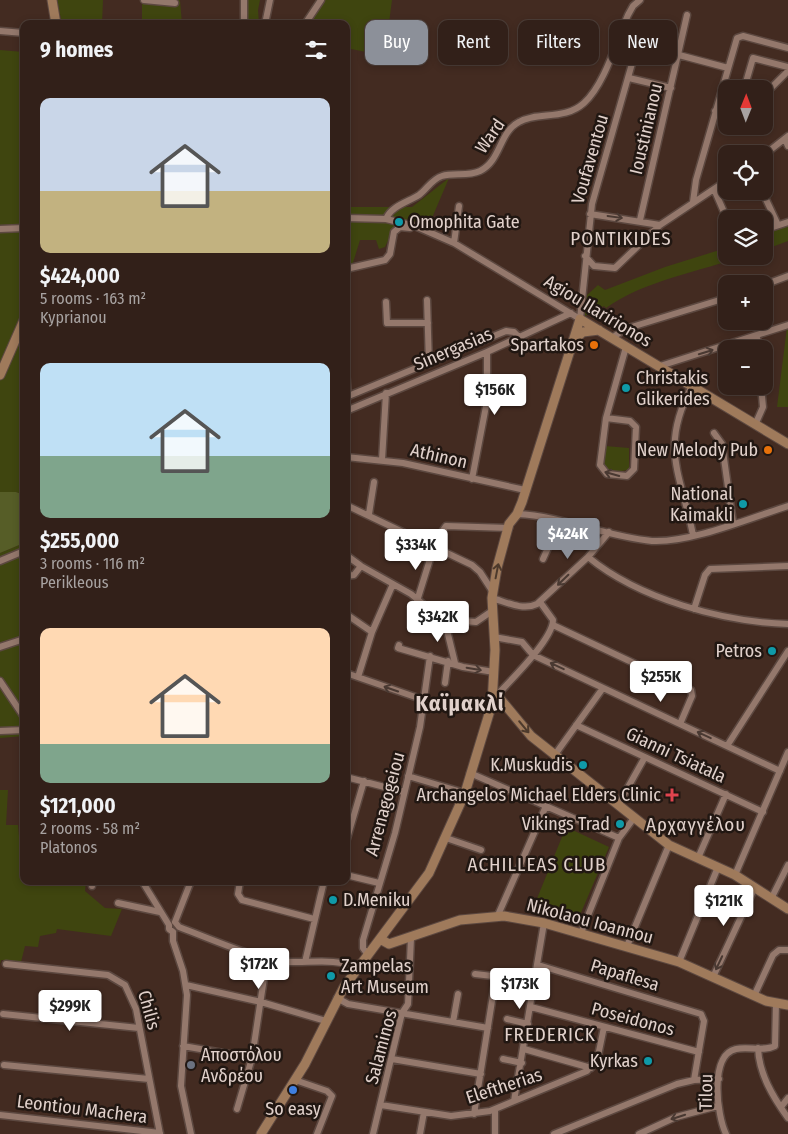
<!DOCTYPE html>
<meta charset="utf-8">
<style>
:root{--surface:#322019;--page:#3d2d26;--text:#f1f3f6;--muted:#a8a3a2;--line:#4d3e38;--accent:#8c9099}
body{margin:0;font-family:"Fira Sans Condensed",sans-serif;background:var(--page);color:var(--text);height:100vh;display:flex;flex-direction:column;font-size:19px;white-space:nowrap}
*{box-sizing:border-box;margin:0}
p{font-size:16px;color:var(--muted)}
.icon{flex:none;width:28px;height:28px;fill:none;stroke:currentColor;stroke-width:2;stroke-linecap:round;stroke-linejoin:round}
.map{position:relative;flex:1;overflow:hidden}
.panel{position:absolute;left:20px;top:20px;width:330px;height:865px;display:flex;flex-direction:column;background:var(--surface);border-radius:10px;box-shadow:0 2px 8px #0003,0 0 0 1px var(--line)}
.panel>*{flex:none}
.hud{position:absolute;left:365px;top:20px;width:348px;height:45px;display:flex;gap:10px}
.needle{width:32px;rotate:1deg}
.controls{position:absolute;left:718px;top:80px;display:grid;gap:10px}
.controls a{display:grid;place-items:center;width:55px;height:55px;border-radius:10px;background:var(--surface);box-shadow:0 2px 8px #0003,0 0 0 1px var(--line);font-size:25px}
.price{position:absolute;translate:-50% -42px;padding:0 11px;border-radius:5px;background:#fff;color:#222;font-size:16px;line-height:32px;filter:drop-shadow(0 1px 2px #0008)}
.price::after{content:'';position:absolute;left:50%;top:30px;width:15px;height:11px;margin-left:-8px;background:inherit;clip-path:polygon(0 0,100% 0,50% 100%)}
.price.on{background:var(--accent);color:#fff}
ul{padding:0;list-style:none}
li{display:grid;align-content:center;gap:10px;height:265px;padding:0 20px}
li span{display:grid;place-items:center;height:155px;border-radius:10px;color:#555}
li>.icon{margin-inline-start:auto}
span .icon{width:90px;height:90px;fill:#fffc;stroke-width:1}
li b{font-size:21px}
h2{display:flex;justify-content:space-between;align-items:center;height:60px;padding:0 20px;font-size:21px}
.chip{padding:0 18px;border-radius:10px;background:var(--surface);box-shadow:0 2px 8px #0003,0 0 0 1px var(--line);font-size:18px;line-height:45px}
.chip.on{background:var(--accent);color:#fff}
.map>svg:first-child{display:block}
.green{fill:#3f450f}
.forest{fill:#565d27}
.lines{fill:none;stroke-linecap:round;stroke-linejoin:round}
.street-casing{stroke:#5c4840;stroke-width:9}
.secondary-casing{stroke:#5c4840;stroke-width:11}
.street{stroke:#94786c;stroke-width:6}
.secondary{stroke:#9f7a5b;stroke-width:9}
.oneway{stroke:#493932}
.oneway2{stroke:#4d3a2c}
.culture-dot{fill:#0f9aa8;stroke:#211712;stroke-width:2}
.food-dot{fill:#e8710a;stroke:#211712;stroke-width:2}
.health-dot{fill:#e0444e;stroke:#211712;stroke-width:2}
.worship-dot{fill:#6b7280;stroke:#211712;stroke-width:2}
.shop-dot{fill:#3f7fe0;stroke:#211712;stroke-width:2}
.labels{text-anchor:middle;stroke-width:5;stroke-linejoin:round;paint-order:stroke}
.street-label{font-size:18px;fill:#e1d1cb;stroke:#211712}
.poi-label{font-size:18px;fill:#e1d1cb;stroke:#211712;text-anchor:end}
.neighbourhood-label{font-size:19px;letter-spacing:1px;fill:#e1d1cb;stroke:#211712}
.district-label{font-size:22px;font-weight:bold;letter-spacing:1px;fill:#e1d1cb;stroke:#211712}
</style>
<div class="map">
<svg width="788" height="1134" viewBox="0 0 788 1134">
<rect width="100%" height="100%" fill="#432b21"/>
<!-- green -->
<path class="green" d="M57,0h46l-1,24h-40z
M142,0h38l2,24h-40z
M241,0h19l-2,10 1,14h-19z
M316,0h76l-6,46 -5,9 -35,-7v-24h-46z
M0,50l24,2v172l-24,1z
M449,178l-20,47 -33,-1 -11,23 -6,2 -3,-9h-16l-8,26h-6v-59h66z
M788,226v15l-24,9v-15z
M0,231h24v77l-24,57z
M726,248v8h18c-43,15 -101,25 -138,52l-2,-2 -19,10 -1,-2 2,-18 12,-11 7,5 60,-23z
M788,326v81h-11l10,-80z
M24,328v167l-8,-3h-16v-112z
M605,446l24,2v21c-8,4 -21,2 -27,-4z
M24,543v193l-24,2v-185z
M0,790h8l-2,35h12l1,11h5v45h62l-1,10 20,17 17,1 -11,27 -54,-7 -1,4 -16,3 -2,11 -13,-1 -4,16 -20,-2 -1,4z
M566,827l43,20 -29,68 -44,-14z"/>
<!-- forest -->
<path class="forest" d="M0,492h16l8,3v48l-24,10z"/>
<g class="lines">
<defs>
<path id="street" d="M144,0l31,3
M244,24v-24
M265,24l5,-24
M305,24l16,-24
M0,31l24,2
M679,55l49,13
M629,78l42,10
M744,89l9,-31 35,9
M764,95l24,-24
M715,111l11,3
M785,139l3,7
M764,155l24,-19
M714,189l13,30
M762,191l16,34
M693,202l3,-22 41,-142 6,-2 45,12
M590,214l70,11
M346,218l40,1c5,-13 22,-17 33,-24 8,-6 13,-16 23,-19 12,-4 25,1 38,-5 21,-10 19,-39 39,-49 19,-11 45,-1 65,-19 21,-19 32,-61 44,-88l5,-9 7,-6
M386,219l29,7 39,17 126,76 12,-115 47,-165
M640,220l47,-205
M0,229l24,-1
M764,230l24,-8
M454,243l5,-37
M585,256l9,10 21,2 45,-43 66,-44
M346,269l39,-9 5,-6 4,-22 6,-5 10,1
M346,277v-8
M764,285l24,-9
M427,300l2,64
M386,302l1,21h41
M757,337l2,12
M612,338l13,-9 101,-31
M660,366l128,-41
M346,370l2,27
M692,386c-33,62 -11,88 1,149
M346,397l160,-66 8,1 5,5
M346,411l141,-59 84,-39
M606,418l24,3 6,6 -2,42 -7,7 -20,-2 -7,-9 6,-47 20,-71
M755,425l8,-18 -2,-21
M714,433l8,11 11,79
M346,457l57,6 122,27
M382,460l4,-67
M472,479l15,-78v-49
M346,505l126,60 8,7 13,20
M369,514l5,-32
M517,514c46,2 89,23 135,27 39,2 98,-23 136,-35
M346,555l15,11 50,28 24,20 15,6 26,2 16,-11
M588,557c51,42 135,65 200,67
M543,559l17,-38
M0,561l24,-10
M346,576l8,-1 7,-9
M492,598c14,4 31,13 45,6l51,-47 21,-25
M417,601l19,-61 10,-14 63,2
M694,609l11,-34 5,-6 78,-3
M346,614l26,18
M444,618l11,45
M553,625l138,65 1,6 -12,28
M494,637l28,5 11,13 247,116
M399,645l-1,3 65,19 31,5
M0,647l24,-8
M346,673l78,27
M358,677l14,-45 21,-48
M0,681l24,36
M445,683l3,-22
M497,695c14,-15 56,-56 56,-75l-13,-18
M576,725l187,87
M0,731l24,-1
M727,746l61,-95
M554,756l49,-68
M470,773l149,65
M408,776l57,17
M346,777l58,15
M618,805l27,-48
M446,838l35,12
M346,842l18,-61
M698,858l28,-64
M346,875l33,8
M735,875l53,-123
M142,881l27,44v4l4,3
M240,881l-2,13 4,6 72,19
M92,886v-5
M772,897l16,-32
M118,903l42,9
M498,915l48,-109
M175,922l4,5c32,12 65,27 98,34 27,4 55,-5 80,7
M175,922l16,-41
M173,932v9l10,30 4,24 -6,91 10,48
M581,933l38,-95 15,-20
M627,946l42,-101
M368,955l-5,-7v-8l32,-107 25,-106 10,-71
M305,962l19,-81
M679,962l39,-95
M6,964l102,11 17,10 11,24 24,125
M538,965l163,49 3,7 -10,59
M475,974l60,7
M713,977l42,-90
M186,985l75,17 65,19
M754,996l19,-41 6,-5h9
M337,998l11,6 140,24
M531,1007l168,45
M3,1014l136,14
M507,1019l21,5
M453,1022l5,-28
M183,1046l69,12
M758,1048c1,26 15,49 30,70
M524,1049l67,19
M392,1059l89,15
M503,1059l19,4
M4,1065l145,14
M295,1080l32,11 5,5 -15,38
M514,1101l30,-178
M381,1105l70,11 39,-5 97,-40 11,-15 6,-29
M781,1107l7,-9
M237,1109l15,-51 15,-100
M474,1114l22,-138
M0,1115l160,18
M373,1134l29,-121 6,-9 3,-66
M420,1134l4,-22
M495,1134v-25
M554,1134l123,-50 17,-4 25,-1
M639,1134l37,-17 42,-11
M726,1134c-9,-18 -17,-79 10,-85 12,-3 27,3 39,-3l1,-43"/>
<path id="secondary" d="M52,0l4,24
M574,340l9,-8 16,-2
M0,375l24,-55
M493,694l4,1 34,41 138,109 66,30 53,34
M380,939l9,5 71,-24 44,-4 40,7 135,39 87,39 22,4
M261,1134l44,-70 39,-77 85,-114 36,-80 27,-89 3,-54 -3,-52 5,-30 12,-44 8,-10 5,-12 58,-183 208,125"/>
</defs>
<!-- street casing -->
<use href="#street" class="street-casing"/>
<!-- secondary casing -->
<use href="#secondary" class="secondary-casing"/>
<!-- street -->
<use href="#street" class="street"/>
<!-- secondary -->
<use href="#secondary" class="secondary"/>
</g>
<!-- one-way arrows -->
<defs><path id="oneway-shaft" d="M-6 0H5M1.5-3L5.5 0L1.5 3" fill="none" stroke-width="1.6" stroke-linecap="round" stroke-linejoin="round" transform="scale(1.25)"/></defs>
<g class="oneway">
<use href="#oneway-shaft" transform="translate(615 217) rotate(8)"/>
<use href="#oneway-shaft" transform="translate(706 352) rotate(-17)"/>
<use href="#oneway-shaft" transform="translate(612 474) rotate(-164)"/>
<use href="#oneway-shaft" transform="translate(563 580) rotate(136)"/>
<use href="#oneway-shaft" transform="translate(557 666) rotate(-155)"/>
<use href="#oneway-shaft" transform="translate(474 669) rotate(10)"/>
<use href="#oneway-shaft" transform="translate(391 689) rotate(-161)"/>
<use href="#oneway-shaft" transform="translate(704 735) rotate(-155)"/>
<use href="#oneway-shaft" transform="translate(719 963) rotate(115)"/>
<use href="#oneway-shaft" transform="translate(678 1117) rotate(162)"/>
</g>
<g class="oneway2">
<use href="#oneway-shaft" transform="translate(497 571) rotate(-79)"/>
<use href="#oneway-shaft" transform="translate(524 727) rotate(50)"/>
</g>
<!-- markers -->
<g class="culture-dot">
<circle cx="399" cy="222" r="5"/>
<circle cx="626" cy="388" r="5"/>
<circle cx="743" cy="504" r="5"/>
<circle cx="772" cy="651" r="5"/>
<circle cx="583" cy="765" r="5"/>
<circle cx="620" cy="824" r="5"/>
<circle cx="333" cy="900" r="5"/>
<circle cx="331" cy="976" r="5"/>
<circle cx="648" cy="1061" r="5"/>
</g>
<g class="food-dot">
<circle cx="594" cy="345" r="5"/>
<circle cx="768" cy="450" r="5"/>
</g>
<path class="health-dot" d="M669.5 787.5h5v5h5v5h-5v5h-5v-5h-5v-5h5z"/>
<circle class="worship-dot" cx="191" cy="1065" r="5"/>
<circle class="shop-dot" cx="293" cy="1090" r="5"/>
<g class="labels">
<!-- street labels -->
<g class="street-label">
<text transform="translate(646 129) rotate(-77)" y="6">Ioustinianou</text>
<text transform="translate(490 136) rotate(-55)" y="6">Ward</text>
<text transform="translate(590 159) rotate(-74)" y="6">Voufaventou</text>
<text transform="translate(598 311) rotate(31)" y="6">Agiou Ilaririonos</text>
<text transform="translate(453 349) rotate(-23)" y="6">Sinergasias</text>
<text transform="translate(439 456) rotate(13)" y="6">Athinon</text>
<text transform="translate(676 755) rotate(25)" y="6">Gianni Tsiatala</text>
<text transform="translate(385 804) rotate(-75)" y="6">Arrenagogeiou</text>
<text transform="translate(590 921) rotate(15)" y="6">Nikolaou Ioannou</text>
<text transform="translate(625 975) rotate(17)" y="6">Papaflesa</text>
<text transform="translate(149 1010) rotate(74)" y="6">Chilis</text>
<text transform="translate(633 1019) rotate(15)" y="6">Poseidonos</text>
<text transform="translate(381 1047) rotate(-75)" y="6">Salaminos</text>
<text transform="translate(504 1086) rotate(-18)" y="6">Eleftherias</text>
<text transform="translate(706 1092) rotate(-89)" y="6">Tilou</text>
<text transform="translate(82 1109) rotate(7)" y="6">Leontiou Machera</text>
</g>
<!-- poi labels -->
<g class="poi-label">
<text x="409" y="228" text-anchor="start">Omophita Gate</text>
<text x="584" y="351">Spartakos</text>
<text x="636" y="384" text-anchor="start">Christakis<tspan x="636" dy="21">Glikerides</tspan></text>
<text x="758" y="456">New Melody Pub</text>
<text x="733" y="500">National<tspan x="733" dy="21">Kaimakli</tspan></text>
<text x="762" y="657">Petros</text>
<text x="573" y="771">K.Muskudis</text>
<text x="661" y="801">Archangelos Michael Elders Clinic</text>
<text x="610" y="830">Vikings Trad</text>
<text x="343" y="906" text-anchor="start">D.Meniku</text>
<text x="341" y="972" text-anchor="start">Zampelas<tspan x="341" dy="21">Art Museum</tspan></text>
<text x="201" y="1061" text-anchor="start">Αποστόλου<tspan x="201" dy="21">Ανδρέου</tspan></text>
<text x="638" y="1067">Kyrkas</text>
<text x="293" y="1115" text-anchor="middle">So easy</text>
</g>
<!-- neighbourhood labels -->
<g class="neighbourhood-label">
<text x="621" y="245">PONTIKIDES</text>
<text x="696" y="831">Αρχαγγέλου</text>
<text x="537" y="871">ACHILLEAS CLUB</text>
<text x="550" y="1041">FREDERICK</text>
</g>
<!-- district labels -->
<g class="district-label">
<text x="460" y="711">Καϊμακλί</text>
</g>
</g>
</svg>
<div class="controls">
<a><svg class="needle" viewBox="-14 -14 28 28"><path d="M0-13l5 13h-10z" fill="#e53935"/><path d="M0 13l5-13h-10z" fill="#a8a3a2"/></svg></a>
<a><svg class="icon" aria-label="locate" viewBox="0 0 24 24"><circle cx="12" cy="12" r="6"/><path d="M12 2v4M12 18v4M2 12h4M18 12h4"/></svg></a>
<a><svg class="icon" aria-label="layers" viewBox="0 0 24 24"><path d="M12 4l9 5-9 5-9-5zM3 14l9 5 9-5"/></svg></a>
<a>+</a>
<a>−</a>
</div>
<b class="price" style="left:495px;top:416px">$156K</b>
<b class="price on" style="left:568px;top:560px">$424K</b>
<b class="price" style="left:416px;top:571px">$334K</b>
<b class="price" style="left:438px;top:643px">$342K</b>
<b class="price" style="left:661px;top:703px">$255K</b>
<b class="price" style="left:724px;top:927px">$121K</b>
<b class="price" style="left:259px;top:990px">$172K</b>
<b class="price" style="left:520px;top:1010px">$173K</b>
<b class="price" style="left:70px;top:1032px">$299K</b>
<div class="hud">
<a class="chip on">Buy</a>
<a class="chip">Rent</a>
<a class="chip">Filters</a>
<a class="chip">New</a>
</div>
<section class="panel">
<h2>9 homes<svg class="icon" aria-label="filters" viewBox="0 0 24 24"><path d="M4 7h16M4 17h16"/><circle cx="9" cy="7" r="2"/><circle cx="15" cy="17" r="2"/></svg></h2>
<ul>
<li><span style="background:linear-gradient(#c9d6e8 60%,#c2b280 0)"><svg class="icon" aria-label="home" viewBox="0 0 24 24"><path d="M3 11l9-7 9 7M6 9v11h12V9"/></svg></span><div><b>$424,000</b><p>5 rooms · 163 m²</p><p>Kyprianou</p></div></li>
<li><span style="background:linear-gradient(#bfe0f5 60%,#7fa58c 0)"><svg class="icon" aria-label="home" viewBox="0 0 24 24"><path d="M3 11l9-7 9 7M6 9v11h12V9"/></svg></span><div><b>$255,000</b><p>3 rooms · 116 m²</p><p>Perikleous</p></div></li>
<li><span style="background:linear-gradient(#ffd9b3 75%,#7fa58c 0)"><svg class="icon" aria-label="home" viewBox="0 0 24 24"><path d="M3 11l9-7 9 7M6 9v11h12V9"/></svg></span><div><b>$121,000</b><p>2 rooms · 58 m²</p><p>Platonos</p></div></li>
</ul>
</section>
</div>
